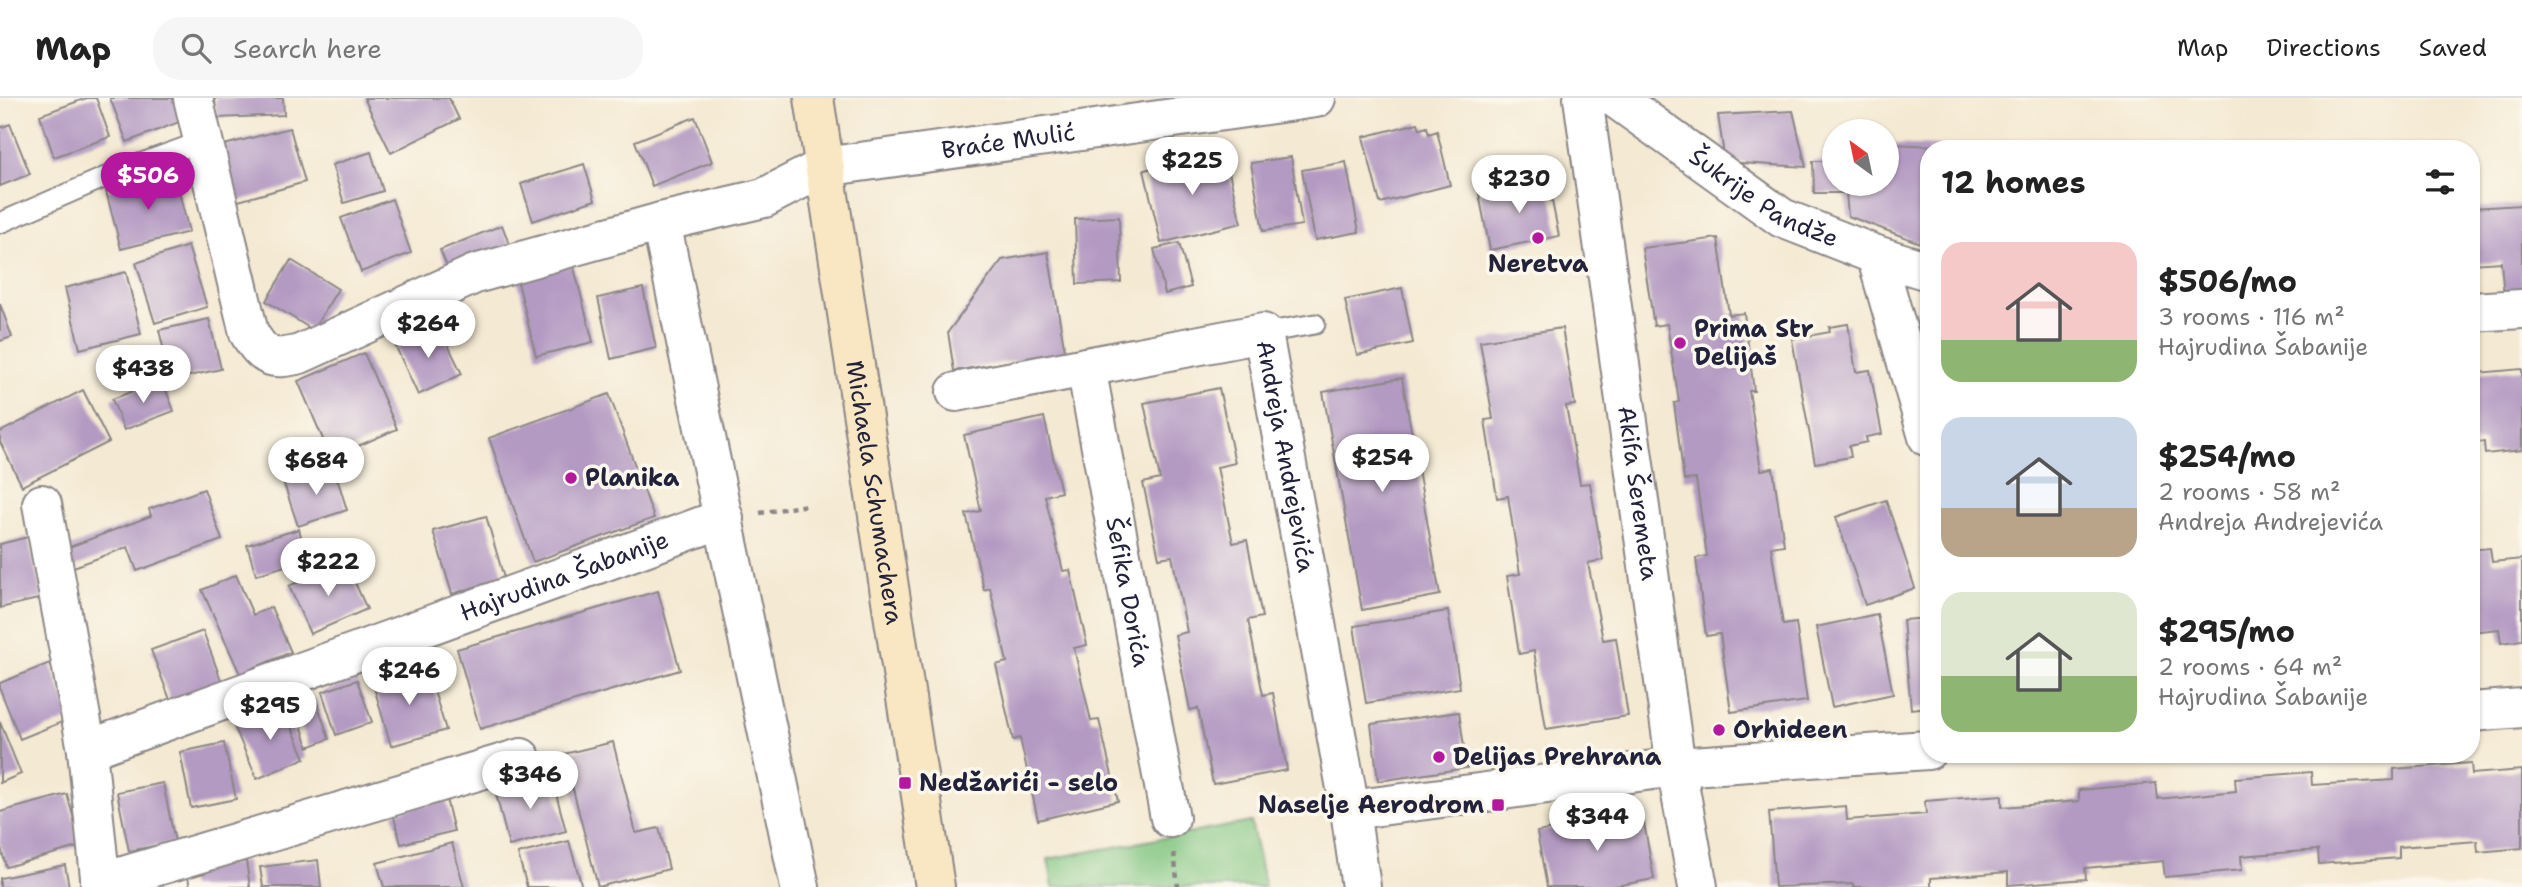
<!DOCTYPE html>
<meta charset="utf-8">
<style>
:root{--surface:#fff;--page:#f6f6f6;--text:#222;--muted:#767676;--line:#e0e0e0;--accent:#b5179e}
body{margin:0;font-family:"Shantell Sans",sans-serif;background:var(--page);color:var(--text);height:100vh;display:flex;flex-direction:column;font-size:26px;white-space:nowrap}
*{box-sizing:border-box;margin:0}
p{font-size:23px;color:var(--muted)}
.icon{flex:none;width:38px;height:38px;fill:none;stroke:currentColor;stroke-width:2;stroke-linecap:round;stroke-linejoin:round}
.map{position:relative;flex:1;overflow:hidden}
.panel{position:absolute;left:1920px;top:42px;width:560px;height:623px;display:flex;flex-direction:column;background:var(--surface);border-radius:28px;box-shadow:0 2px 5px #0004}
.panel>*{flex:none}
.needle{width:46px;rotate:327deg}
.controls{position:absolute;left:1822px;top:21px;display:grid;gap:14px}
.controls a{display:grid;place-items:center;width:77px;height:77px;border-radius:50%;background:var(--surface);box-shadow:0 2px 5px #0004;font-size:35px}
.price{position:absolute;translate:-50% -60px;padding:0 16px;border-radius:24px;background:#fff;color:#222;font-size:23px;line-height:46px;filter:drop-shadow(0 2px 4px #0008)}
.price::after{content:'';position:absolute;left:50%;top:42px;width:21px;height:16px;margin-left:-10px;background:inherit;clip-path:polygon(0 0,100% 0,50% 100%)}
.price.active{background:var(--accent);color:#fff}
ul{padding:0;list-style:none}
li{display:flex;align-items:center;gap:21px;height:175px;padding:0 21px}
li span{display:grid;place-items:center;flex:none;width:196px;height:140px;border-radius:21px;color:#555}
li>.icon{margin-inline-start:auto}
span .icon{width:84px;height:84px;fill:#fffc;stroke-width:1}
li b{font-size:30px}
h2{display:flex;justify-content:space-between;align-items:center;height:84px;padding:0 21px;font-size:30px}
header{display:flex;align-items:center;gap:42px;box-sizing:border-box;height:98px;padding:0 35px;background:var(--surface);border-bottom:2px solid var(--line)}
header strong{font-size:33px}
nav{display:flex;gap:38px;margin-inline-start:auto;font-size:24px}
.search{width:490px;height:63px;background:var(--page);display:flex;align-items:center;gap:18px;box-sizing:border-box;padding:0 24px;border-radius:28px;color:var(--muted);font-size:26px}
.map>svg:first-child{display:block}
.green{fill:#81c580;stroke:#52745e;stroke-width:2}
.building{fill:#b39ac2}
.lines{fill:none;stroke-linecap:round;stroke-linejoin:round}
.service-casing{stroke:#8b8686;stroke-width:23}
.minor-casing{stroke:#8b8686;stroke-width:42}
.tertiary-casing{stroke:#8b8686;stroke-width:42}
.secondary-casing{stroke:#8b8686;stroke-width:42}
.path{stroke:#8b8686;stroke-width:4.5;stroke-dasharray:5 5;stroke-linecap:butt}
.service{stroke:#fff;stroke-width:19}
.minor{stroke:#fff;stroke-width:38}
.tertiary{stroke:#fff;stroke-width:38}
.secondary{stroke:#f9e7c3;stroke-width:38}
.poi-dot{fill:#b5179e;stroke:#fbf7ec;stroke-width:2.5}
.labels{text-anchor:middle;stroke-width:7;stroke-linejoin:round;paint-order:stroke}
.street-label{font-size:24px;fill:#22223b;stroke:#fbf7ec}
.poi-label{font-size:24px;font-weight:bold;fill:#22223b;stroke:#fbf7ec;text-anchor:start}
</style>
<header>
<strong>Map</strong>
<div class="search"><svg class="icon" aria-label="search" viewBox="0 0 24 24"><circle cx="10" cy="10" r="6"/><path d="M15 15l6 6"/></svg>Search here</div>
<nav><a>Map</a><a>Directions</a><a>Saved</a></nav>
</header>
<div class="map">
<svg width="2522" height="789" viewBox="0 0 2522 789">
<rect width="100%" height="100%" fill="#fbf7ec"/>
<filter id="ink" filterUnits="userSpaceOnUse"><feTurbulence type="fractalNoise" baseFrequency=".0143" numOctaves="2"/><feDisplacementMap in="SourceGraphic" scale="14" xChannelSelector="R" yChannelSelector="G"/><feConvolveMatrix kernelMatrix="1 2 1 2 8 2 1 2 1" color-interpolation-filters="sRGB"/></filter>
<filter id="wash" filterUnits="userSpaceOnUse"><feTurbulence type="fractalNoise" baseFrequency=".00686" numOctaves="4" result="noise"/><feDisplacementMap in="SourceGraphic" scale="28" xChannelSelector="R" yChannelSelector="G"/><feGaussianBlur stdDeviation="1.57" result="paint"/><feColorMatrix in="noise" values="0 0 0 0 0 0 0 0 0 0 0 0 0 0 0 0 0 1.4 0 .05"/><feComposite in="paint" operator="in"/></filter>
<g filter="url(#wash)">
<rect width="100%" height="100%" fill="#f4e9d2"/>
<!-- green -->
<path class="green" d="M1251,724l14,65h-212l-5,-28z"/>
<g id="blocks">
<!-- building -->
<path class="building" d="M87,0h9l14,39 -56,20 -14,-42z
M110,0h69l8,21 -60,23z
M215,0h68l1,17 -68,3z
M364,0h85l10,21 -68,34z
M1793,13l13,56 -81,-5 -7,-47z
M695,19l17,45 -60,24 -17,-45z
M1418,25l2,6 7,-2 2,7 8,-3 13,54 -70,18 -17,-66z
M10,26l20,50 -30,12v-58z
M290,30l15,54 -70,20 -15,-56z
M1886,46l55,2v3h-13v97l-80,-30 -2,-23h-32l-1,-32h21v23h52z
M1224,53l17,72 -80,20 -17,-73z
M371,54l12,39 -39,12 -12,-38z
M1291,59l11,68 -39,6 -12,-68z
M1346,64l13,70 -44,8 -13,-70z
M584,66l11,36 -62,21 -12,-37z
M175,77l14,57 -68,17 -15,-58z
M1548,83l11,55 -69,14 -11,-56z
M392,101l19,54 -50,19 -20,-54z
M2522,107v89l-18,2 -3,-34 -30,2v-56z
M1119,119l2,65 -44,2 -2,-65z
M502,127l8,21 -61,25 -9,-21z
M1718,140l11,77 15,-2 10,78h-5l12,79 12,-2 11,77 -13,2 12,78 13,-2 11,78 -76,11 -11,-78 -14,2 -10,-78 11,-2 -11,-77 -12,1 -10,-77 5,-1 -12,-78 -13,2 -12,-78z
M1179,145l12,44 -26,7 -11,-45z
M188,148l19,61 -52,16 -19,-60z
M1048,154l17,100 -111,19 -6,-39 54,-72z
M291,162l47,29 -25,41 -47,-29z
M572,162l21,82 -57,14 -20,-82z
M126,174l15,62 -61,15 -15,-61z
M643,190l13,60 -45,11 -13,-61z
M1402,190l11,55 -56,12 -12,-55z
M0,206l12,33 -12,4z
M209,221l12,50 -50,11 -12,-50z
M438,226l24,50 -44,21 -23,-50z
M1848,226l8,48 14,-2 12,64 -16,3 1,5 -18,4 2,11 -36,6 -23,-124 38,-7 -1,-5z
M1562,230l13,77 -9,1 14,78 10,-1 13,77 -15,3 15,77 13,-2 12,78 -82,13 -12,-78 -15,3 -12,-78 13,-2 -12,-78 -11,2 -12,-78 8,-1 -13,-78z
M364,255l33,76 -66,29 -33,-77z
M2477,263l1,12 44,-4v81l-37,4 -1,-12 -13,1v-81z
M1402,280l38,217 -78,15 -39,-218z
M162,282l12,31 -50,19 -12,-31z
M1219,290l16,75 -18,4 16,76 14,-3 15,77 -14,3 15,75 10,-2 14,77 -74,14 -15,-76 -8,2 -15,-75 12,-3 -15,-76 -13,2 -16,-75 17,-4 -16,-76z
M83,292l26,52 -87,44 -22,-44v-10z
M609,296l45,124 -121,44 -44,-124z
M1044,319l17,75 -16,4 18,75 7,-1 17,75 -13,3 17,73 8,-1 19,81 -80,19 -18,-82 -7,2 -17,-75 11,-3 -17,-74 -6,2 -18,-76 15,-3 -17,-76z
M334,370l13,42 -49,16 -14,-42z
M204,391l18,51 -85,31 -9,-24 -57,21 -7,-19 87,-33 -2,-7z
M1886,402l29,88 -50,17 -29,-88z
M486,418l18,62 -52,16 -19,-63z
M299,431l8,30 -51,16 -9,-30z
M28,439l14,61 -42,10v-64z
M2490,450l2,14 30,-3v81l-21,3 -2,-14 -28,3v-82z
M345,463l22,48 -57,25 -21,-48z
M236,477l17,40 18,-8 20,45 -51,22 -38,-84z
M658,493l22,79 -200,59 -23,-80z
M1448,513l12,77 -94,15 -12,-77z
M1877,516l16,80 -61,13 -16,-80z
M1928,520v89l-17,2 -8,-89z
M203,533l19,52 -51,19 -20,-52z
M50,565l22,55 -52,21 -20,-50v-6z
M427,570l19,62 -55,16 -18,-62z
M357,582l15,42 -36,13 -14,-43z
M316,601l13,40 -21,8 -13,-41z
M282,607l23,53 -48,21 -23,-53z
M1459,614l8,56 -89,13 -7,-57z
M0,624l21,52 -21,9z
M613,644l23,91 23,-5 10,41 -71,18 -34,-133z
M224,645l12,56 -45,9 -11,-56z
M2471,665l1,11 50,-4v78l-44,4 -1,-11 -78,6v11l-80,6 -1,-14 -77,6 1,14 -77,7 -2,-16 -78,7 1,11 -78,6v-13l-77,6v9h-78v-3l-78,3 -6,-75 77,-6 1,14 79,-6 -1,-13 77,-6v12l77,-6v-11l77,-7 2,16 78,-8 -1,-13 76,-6 1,13 82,-5v-11z
M551,677l15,56 -57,15 -14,-56z
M163,685l12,59 -46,9 -12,-59z
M67,696l14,52 -75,21 -6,-23v-32z
M446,701l8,32 -53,13 -8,-31z
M1642,714l12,67 -44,8h-63l-10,-55z
M569,743l13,46h-55l-9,-33z
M452,745l12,44h-80l-7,-24z
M318,762l3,27h-58l-3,-20z
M246,763l4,26h-60l-3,-15z
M65,767l4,22h-69v-9z"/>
</g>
</g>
<g filter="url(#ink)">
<use href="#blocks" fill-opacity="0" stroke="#8b8686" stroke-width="2"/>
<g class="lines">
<defs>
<path id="service" d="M0,125l117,-51 86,-31
M1263,235l52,-9"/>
<g id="minor">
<path d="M193,0l56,235c15,25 23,28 51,21l175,-80 186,-52 103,-24 60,-31"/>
<path id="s1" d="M1583,0l93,669 22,120"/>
<path id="s2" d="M1615,0l167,120 94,37 52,16"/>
<path d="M661,124l139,665"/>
<path d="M1876,157l52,182"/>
<path d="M2471,214l51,-3"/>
<path id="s3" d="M1086,269l84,451"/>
<path id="s4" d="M956,294l307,-59 87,477 11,77"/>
<path d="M42,406l45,246 14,137"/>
<path d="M2471,614l51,-4"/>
<path id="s5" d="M87,652l637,-232"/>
<path d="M1350,712l326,-43 252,-17"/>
<path d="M100,785l421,-125"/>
</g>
<g id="tertiary">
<path id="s6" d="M824,69l492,-69"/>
</g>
<g id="secondary">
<path id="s7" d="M814,0l121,789"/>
</g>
</defs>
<!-- service casing -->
<use href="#service" class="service-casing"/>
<!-- minor casing -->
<use href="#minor" class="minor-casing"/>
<!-- tertiary casing -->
<use href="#tertiary" class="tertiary-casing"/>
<!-- secondary casing -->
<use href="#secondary" class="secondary-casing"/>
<!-- path -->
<path class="path" d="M760,415l47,-8
M1174,755l4,34"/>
<!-- service -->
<use href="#service" class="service"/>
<!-- minor -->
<use href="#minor" class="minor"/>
<!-- tertiary -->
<use href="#tertiary" class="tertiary"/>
<!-- secondary -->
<use href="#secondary" class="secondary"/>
</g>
</g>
<!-- markers -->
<g class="poi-dot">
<circle cx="1538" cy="140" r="7"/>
<circle cx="1680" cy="245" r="7"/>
<circle cx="571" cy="380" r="7"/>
<circle cx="1719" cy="632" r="7"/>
<circle cx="1439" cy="659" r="7"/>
<rect x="898" y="678" width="14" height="14" rx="3.5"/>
<rect x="1491" y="700" width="14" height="14" rx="3.5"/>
</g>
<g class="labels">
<!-- street labels -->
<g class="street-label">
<text dy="8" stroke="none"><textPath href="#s6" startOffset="186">Braće Mulić</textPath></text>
<text dy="8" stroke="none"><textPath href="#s2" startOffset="180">Šukrije Pandže</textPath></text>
<text dy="8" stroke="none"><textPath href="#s4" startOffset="438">Andreja Andrejevića</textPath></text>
<text dy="8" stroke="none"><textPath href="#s7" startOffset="399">Michaela Schumachera</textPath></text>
<text dy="8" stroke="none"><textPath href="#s1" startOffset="399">Akifa Šeremeta</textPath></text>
<text dy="8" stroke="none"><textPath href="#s5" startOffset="508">Hajrudina Šabanije</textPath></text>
<text dy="8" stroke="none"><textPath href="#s3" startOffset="229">Šefika Dorića</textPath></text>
</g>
<!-- poi labels -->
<g class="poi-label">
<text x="1538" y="174" text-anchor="middle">Neretva</text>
<text x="1694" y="239">Prima Str<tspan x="1694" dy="28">Delijaš</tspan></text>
<text x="585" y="388">Planika</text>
<text x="1733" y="640">Orhideen</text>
<text x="1453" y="667">Delijas Prehrana</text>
<text x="919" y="693">Nedžarići - selo</text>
<text x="1484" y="715" text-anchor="end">Naselje Aerodrom</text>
</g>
</g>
</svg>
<div class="controls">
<a><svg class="needle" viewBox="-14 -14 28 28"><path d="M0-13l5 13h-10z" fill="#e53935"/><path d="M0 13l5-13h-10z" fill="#767676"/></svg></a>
</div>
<b class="price" style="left:1192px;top:99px">$225</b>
<b class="price active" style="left:148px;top:114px">$506</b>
<b class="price" style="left:1519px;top:117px">$230</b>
<b class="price" style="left:428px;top:262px">$264</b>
<b class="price" style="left:143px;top:307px">$438</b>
<b class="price" style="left:1382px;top:396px">$254</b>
<b class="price" style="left:316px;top:399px">$684</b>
<b class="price" style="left:328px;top:500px">$222</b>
<b class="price" style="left:409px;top:609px">$246</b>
<b class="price" style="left:270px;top:644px">$295</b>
<b class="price" style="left:530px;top:713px">$346</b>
<b class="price" style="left:1597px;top:755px">$344</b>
<section class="panel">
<h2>12 homes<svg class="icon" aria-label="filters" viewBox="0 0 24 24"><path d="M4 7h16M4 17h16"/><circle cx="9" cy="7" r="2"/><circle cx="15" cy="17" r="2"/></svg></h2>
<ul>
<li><span style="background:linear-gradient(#f6c9c9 70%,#8fb573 0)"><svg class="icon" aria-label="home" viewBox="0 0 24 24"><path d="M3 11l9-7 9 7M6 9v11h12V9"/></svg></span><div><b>$506/mo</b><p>3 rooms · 116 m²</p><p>Hajrudina Šabanije</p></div></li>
<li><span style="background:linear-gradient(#c9d6e8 65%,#b9a48a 0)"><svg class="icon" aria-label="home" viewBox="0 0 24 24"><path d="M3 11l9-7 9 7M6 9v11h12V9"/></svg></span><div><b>$254/mo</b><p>2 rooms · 58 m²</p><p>Andreja Andrejevića</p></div></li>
<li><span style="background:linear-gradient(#dfe7d0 60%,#8fb573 0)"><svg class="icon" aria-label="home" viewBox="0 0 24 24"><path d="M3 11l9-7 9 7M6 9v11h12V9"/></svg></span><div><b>$295/mo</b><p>2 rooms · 64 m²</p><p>Hajrudina Šabanije</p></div></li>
</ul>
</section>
</div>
